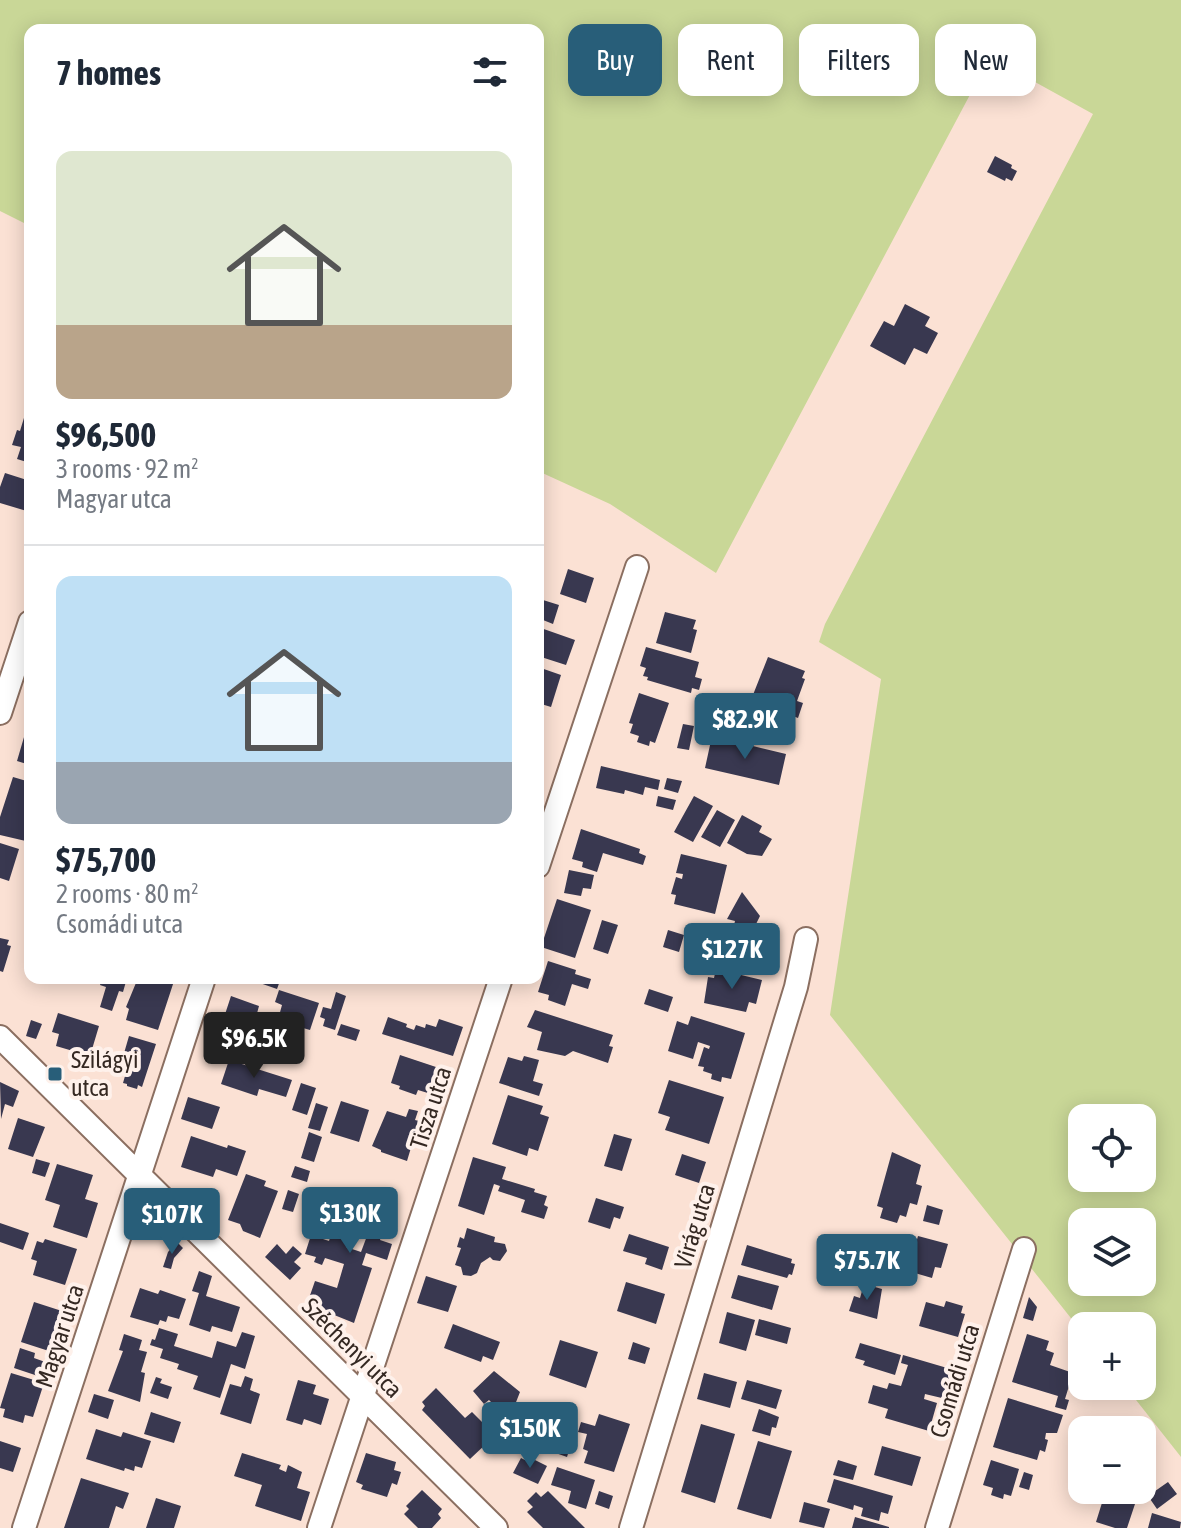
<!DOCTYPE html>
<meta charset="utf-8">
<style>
:root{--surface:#fff;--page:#f2f2f3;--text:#1f2937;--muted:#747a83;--line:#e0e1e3;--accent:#285e79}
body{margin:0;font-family:"Asap Condensed",sans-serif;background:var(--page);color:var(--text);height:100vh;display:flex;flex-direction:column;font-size:30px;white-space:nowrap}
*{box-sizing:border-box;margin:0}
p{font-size:26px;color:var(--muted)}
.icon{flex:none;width:44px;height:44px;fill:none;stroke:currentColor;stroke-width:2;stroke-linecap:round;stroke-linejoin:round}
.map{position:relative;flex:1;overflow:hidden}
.drawer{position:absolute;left:24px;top:24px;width:520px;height:960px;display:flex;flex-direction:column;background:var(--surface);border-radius:16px;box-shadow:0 4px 20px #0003}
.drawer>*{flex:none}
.top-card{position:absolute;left:568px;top:24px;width:492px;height:72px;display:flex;gap:16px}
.buttons{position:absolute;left:1068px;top:1104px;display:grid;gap:16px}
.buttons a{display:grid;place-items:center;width:88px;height:88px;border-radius:16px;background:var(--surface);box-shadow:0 4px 20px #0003;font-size:40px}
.price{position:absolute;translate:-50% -68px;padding:0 18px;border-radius:8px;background:var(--accent);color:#fff;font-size:26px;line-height:52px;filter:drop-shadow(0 2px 4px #0008)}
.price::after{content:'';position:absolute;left:50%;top:48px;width:24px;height:18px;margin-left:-12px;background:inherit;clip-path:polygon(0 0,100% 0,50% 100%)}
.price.on{background:#222;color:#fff}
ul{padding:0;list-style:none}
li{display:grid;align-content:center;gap:16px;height:424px;padding:0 32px}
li+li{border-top:2px solid var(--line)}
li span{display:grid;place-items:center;height:248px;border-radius:16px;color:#555}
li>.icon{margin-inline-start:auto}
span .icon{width:144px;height:144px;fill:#fffc;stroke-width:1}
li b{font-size:34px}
h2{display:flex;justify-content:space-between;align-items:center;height:96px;padding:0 32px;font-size:34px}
.pill{padding:0 28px;border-radius:16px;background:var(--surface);box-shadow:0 4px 20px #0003;font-size:28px;line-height:72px}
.pill.on{background:var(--accent);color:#fff}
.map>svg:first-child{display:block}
.green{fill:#c9d797;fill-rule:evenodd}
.building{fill:#393850;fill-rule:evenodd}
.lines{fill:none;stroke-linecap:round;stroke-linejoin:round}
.minor-casing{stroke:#8b6f61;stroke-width:26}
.minor{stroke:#fff;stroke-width:22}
.poi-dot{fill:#285e79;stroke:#fef1eb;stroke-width:3}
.labels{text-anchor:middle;stroke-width:8;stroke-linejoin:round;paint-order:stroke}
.poi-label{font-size:24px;fill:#342822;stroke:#fef1eb;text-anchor:start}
.street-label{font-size:24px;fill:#342822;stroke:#fef1eb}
</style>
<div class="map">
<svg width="1181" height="1528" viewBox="0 0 1181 1528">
<rect width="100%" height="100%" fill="#fbe1d4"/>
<!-- green -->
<path class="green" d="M0,0h1181v1457l-56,-71h17v-60h-60v6l-252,-317 51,-336 -62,-37 6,-18 268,-510 -103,-57 -274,516 -106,-69 -72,-33v-441h-508v196l-30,-15zM1082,1118h60v60h-60zM1082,1222h60v60h-60z"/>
<!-- building -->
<path class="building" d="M995,156l17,9 -1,3 6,3 -5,10 -6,-3 -1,3 -18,-9z
M905,304l25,13 -5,9 13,7 -11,21 -13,-6 -9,17 -35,-19 14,-25 10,5z
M27,408h3v55l-13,-4 4,-12 -9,-2 5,-15 3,1z
M5,473l25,8v31l-30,-9v-16z
M568,569l26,9 -8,25 -26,-9z
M543,600l16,5 -6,19 -15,-6z
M665,612l31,8 -3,9 4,1 -6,23 -35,-10z
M538,627l37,13 -9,25 -28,-9z
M646,647l53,15 -4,15 7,2 -3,11 -7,-2 -1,5 -44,-13 1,-3 -5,-1 3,-8 -6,-2z
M768,657l37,14 -3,7 3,1 -8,22 6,2 -5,15 -13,-5 -3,10 -35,-13z
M538,667l23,8 -10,32 -13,-4z
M639,693l30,10 -14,40 -5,-2 -1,5 -12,-4 2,-6 -9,-3 3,-9 -4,-1z
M29,720l1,1v44l-13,-4z
M683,724l11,2 -5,24 -12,-2z
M712,736l74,18 -7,31 -74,-17z
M601,766l59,14 -2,10 -13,-3 -2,8 -18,-5 -1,4 -28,-6z
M13,777l17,5v60l-30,-7v-18z
M667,778l15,3 -4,12 -14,-4z
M658,796l18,4 -3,10 -17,-4z
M694,796l19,10 -20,36 -19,-10z
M717,810l18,10 -15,27 -19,-10z
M742,815l20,11 -3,6 13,7 -10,17 -15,-2 -20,-11z
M581,829l59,20 -1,4 7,3 -3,9 -40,-12 -6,19 -15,-5 1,-5 -11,-3z
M0,843l19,6 -10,32 -9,-3z
M681,854l46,11 -12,49 -41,-10 2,-9 -5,-1 5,-17 6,2 1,-5 -7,-1z
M569,870l25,5 -3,14 -8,-1 -2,8 -17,-3z
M742,892l18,24 -5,10 2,9 5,2 -2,9 7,1 2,13 -4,-1 -1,6 -4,-1 -2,8 -47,-12v-3h-3l2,-10 6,2 3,-15 12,3 4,-16 -8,-2z
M557,899l34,11 -16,48 -34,-11z
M602,920l16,5 -10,29 -15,-5z
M668,930l16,5 -5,17 -16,-5z
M0,938l9,2 -2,5 4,1 -8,26 -3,-1z
M548,961l28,9 -1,4 16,5 -3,10 -16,-5 -7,22 -17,-6 1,-5 -11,-3z
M716,969l46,11 -6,24 -7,-2 -3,10 -42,-9 4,-26 6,1z
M102,978h25l-4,14 -4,-1 -7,20 -12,-4 6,-20 -6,-2z
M138,978h37l-17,52 -32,-10 3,-11 -3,-2z
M245,978h36l-4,11z
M649,989l24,8 -5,15 -24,-8z
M279,990l40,13 -9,27 -14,-4 2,-5 -19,-5 3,-11 -7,-3z
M336,992l10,4 -11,34 -12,-4 2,-7 -5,-2 3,-10 8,2z
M231,996l28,10 -3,11 9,3 -9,29 -8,-3 -4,12 -30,-10z
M535,1010l78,25 -4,11 4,1 -5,16 -35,-12 -8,5 -28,-6 5,-18 -15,-5z
M58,1013l41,13 -9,30 -34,-10 3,-12 -7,-2z
M691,1016l54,17 -14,46 -9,-2 -1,5 -10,-3 1,-5 -9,-3 1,-4 -6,-1 6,-19 5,2 1,-3 -12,-4 -5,17 -25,-8 9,-30 11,4z
M388,1017l19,7 -1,3 8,3 2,-5 9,3 1,-4 10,3 3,-8 24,8 -10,29 -71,-22z
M31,1020l11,4 -6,15 -10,-3z
M341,1024l19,6 -4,11 -19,-6z
M129,1036l27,8 -14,43 -4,-2 -1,4 -10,-3v-2l-4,-1 2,-7 -7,-2z
M400,1055l39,13 -8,26 -13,-4 -2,5 -17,-6 1,-3 -9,-3z
M524,1056l15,4 -6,21 10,3 -4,12 -40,-13 9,-26 14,4z
M229,1060l63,20 -6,17 -27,-8 -2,7 -36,-12z
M669,1080l55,17 -15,47 -44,-14 5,-13 -12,-4z
M0,1082l19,9 -6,16 -8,-3 -4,15z
M301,1083l15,5 -9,27 -15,-5z
M508,1095l35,11 -3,8 9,3 -11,34 -9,-3 -2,8 -35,-12z
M188,1097l32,10 -8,22 -31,-10z
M341,1101l28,9 -10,32 -29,-9z
M316,1103l12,4 -8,24 -12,-3z
M409,1109l9,2 -3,9 4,1 -12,40 -26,-9v-2l-9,-4 15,-35 19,6z
M18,1118l27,9 -12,30 -25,-8z
M309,1132l13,5 -8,25 -13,-4z
M614,1134l18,5 -10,32 -18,-5z
M191,1136l36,12 1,-3 18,6 -9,25 -21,-7 -3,8 -32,-10z
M892,1152l29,13 -5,19 6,2 -5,19 -7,-2 -4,14 -6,-2 -3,8 -17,-5 3,-10 -6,-2z
M682,1154l24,8 -7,21 -24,-8z
M473,1157l33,10 -4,12 33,10 -1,3 13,4 -3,9 4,2 -4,12 -23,-7 4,-12 -27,-9 2,-5 -6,-2 -10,31 -26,-9z
M36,1159l14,4 -5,14 -13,-4z
M57,1164l36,11 -8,24 13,4 -11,35 -34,-11 7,-22 -15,-5z
M295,1166l15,5 -3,11 -16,-5z
M246,1174l20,7 -2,5 14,5 -18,47 -17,-7 -3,-7 -12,-4z
M288,1190l11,4 -6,18 -11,-3z
M369,1190l25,8 -14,42 12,4 -5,16 -21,-7 -4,12 10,3 -18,55 -47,-19 8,-23 22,7 7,-24 -19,-6 -3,7 -8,-3 2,-5 -11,-3 6,-19 18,6 5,-16 -6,-2 6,-18 27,9zM351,1231l16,5 -6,16 -15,-5z
M596,1198l28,9 -4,12 -6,-2 -4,12 -22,-7z
M927,1205l16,5 -4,15 -16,-4z
M0,1223l29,10 -6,17 -23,-8z
M467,1228l28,9 -1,5 11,2 2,7 -7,10 -7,-1 -3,-3 -9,6 -4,10 -6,3 -8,-1 -2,-8 -6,-2 6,-17 -4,-1 3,-10 4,2z
M629,1234l40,13 -7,23 -17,-6 2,-6 -24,-7z
M918,1236l30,8 -7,24 -6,-1 -3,11 -24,-7z
M45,1239l32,10 -12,36 -32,-10 4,-14 -6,-2 6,-18 6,2z
M177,1242l6,6 -9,10 -3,11 -8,-2 5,-15z
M277,1244l9,10 7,-8 9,8 -8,8 7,6 -11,12 -25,-23z
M747,1245l45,14 -1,4 4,1 -3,11 -3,-1 -2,4 -46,-13z
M199,1271l13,5 -6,20 34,11 -8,25 -20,-6 -2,6 -21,-7 10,-32 -7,-2z
M738,1275l41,11 -7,24 -41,-12z
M426,1276l31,10 -9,26 -31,-9z
M626,1282l39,12 -9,30 -39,-13z
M864,1284l18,5 -5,30 -28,-8 5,-15 6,2z
M140,1288l18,6 2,-4 26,9 -7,20 -11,-3 -2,6 -6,-2 -2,5 -28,-8z
M1029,1297l8,10 -4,14 -10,-3z
M946,1301l17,5 -2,7 4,1 -7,23 -39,-11 7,-24 18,5z
M34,1302l31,10 -13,40 -31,-10z
M727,1312l28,8 -9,31 -27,-8z
M759,1319l32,9 -4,16 -32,-9z
M453,1324l47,18 -7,18 -10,-4 -2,6 -37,-14z
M159,1328l19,6 -4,12 38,12 5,-17 19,6 6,-15 13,4 -10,33 -14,-5 -11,34 -27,-9 5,-13 -21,-7 2,-5 -19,-6 3,-9 -13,-4 2,-6 3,1z
M124,1334l18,6 -3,10 8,2 -6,20 4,1 -5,29 -32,-11 15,-40 -4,-1z
M1027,1334l22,7 -3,9 8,3 -4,12 23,8 -8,26 4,1 -3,10 -11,-3 3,-11 -46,-14z
M560,1340l38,12 -12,36 -37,-13z
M633,1342l17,6 -5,16 -17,-5z
M860,1343l41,12 -6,20 -32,-10 2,-4 -10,-3z
M20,1348l15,5 -1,5 14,5 -4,15 -30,-10z
M903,1355l51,15 -8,29 -21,-5 -1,5 13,4 -8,28 -44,-13 3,-9 -20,-6 5,-18 14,4 2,-6 12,3 7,-21 -7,-2z
M494,1371l26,21 -11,28 -20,-20 -5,4 -11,-13z
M11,1373l33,10 -11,34 -8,-2 -2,8 -20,-6 2,-8 -5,-1z
M704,1373l33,9 -7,26 -33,-9z
M245,1376l8,3 -3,11 10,4 -9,30 -31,-10 10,-30 11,3z
M156,1377l6,2 -2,4 12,4 -4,12 -18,-6z
M298,1380l18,5 -3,9 16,5 -8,26 -17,-6 -2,6 -16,-5z
M747,1380l35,10 -6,19 -35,-10z
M436,1388l29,30 7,-6 21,21 -8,8 2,2 -17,16 -48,-49 3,-4 -3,-4z
M94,1394l20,6 -6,19 -20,-7z
M1008,1398l55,17 -6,18h-11l-1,6 3,1 -3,12 -5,-2 -3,10 -44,-13z
M759,1409l20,8 -3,11 -4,-1 -2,9 -18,-5z
M151,1412l30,10 -7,21 -30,-9z
M599,1414l31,10 -16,48 -30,-9 4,-12 -5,-2 4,-15 -9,-2 3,-10 14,4z
M548,1416l6,2 -1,4 13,4 -3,9 -19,-6z
M701,1424l34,10 -20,69 -34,-11z
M96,1429l25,8 2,-5 28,9 -9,27 -7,-2 -1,5 -9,-3 -1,3 -38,-12z
M549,1436l22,8 -4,13 -17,-6 -1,3 -5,-2z
M0,1441l21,7 -8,24 -13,-4z
M758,1441l34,10 -21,68 -34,-10z
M882,1446l39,11 -9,29 -38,-11z
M242,1453l39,12 -2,4 7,3 2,-7 14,7 -5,16 13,4 -9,29 -46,-15 7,-21 -28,-9z
M366,1453l30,9 -2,8 7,2 -4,13 -5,-2 -5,14 -26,-8 2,-4 -7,-3z
M529,1457l18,9 -9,18 -25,-11 8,-15 6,3z
M838,1460l19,6 -4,14 -20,-5z
M991,1460l28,9 -8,27 -7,-2 -1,5 -12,-4 2,-7 -10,-3z
M557,1467l38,13 -9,29 -18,-6 3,-12 -20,-6z
M1024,1472l9,3 -4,15 -10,-3z
M81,1478l48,15 -6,16 -7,-3 -7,22h-45z
M834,1479l59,17 -5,18 -7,-2 -2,9 -18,-5 2,-8 -9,-3 -1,5 -26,-8z
M1168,1482l9,12 -20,15 -9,-13z
M422,1490l20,19 -4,5 3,4 -9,10h-14l-14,-14 5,-5 -3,-3z
M1106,1490h36l-3,9 -2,-1 -10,30h-12l-19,-6z
M548,1491l37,37h-42l-16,-16 6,-5 -6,-6 9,-9 5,5z
M599,1491l14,5 -4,13 -14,-5z
M156,1498l25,8 -7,22h-28z
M804,1502l26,7 -6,19 -25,-6z
M1152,1513l29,9 -1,6h-32z
M855,1517l34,10v1h-37z"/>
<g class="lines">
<defs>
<path id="minor" d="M0,713l30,-91
M538,866l99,-299
M0,1037l496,491
M24,1528l180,-550
M319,1528l182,-550
M631,1528l165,-541 10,-48
M937,1528l87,-279"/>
</defs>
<!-- minor casing -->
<use href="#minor" class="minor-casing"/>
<!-- minor -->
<use href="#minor" class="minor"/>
</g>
<!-- markers -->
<rect class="poi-dot" x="47" y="1066" width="16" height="16" rx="4"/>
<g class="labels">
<!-- poi labels -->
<g class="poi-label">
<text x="71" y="1068">Szilágyi<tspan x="71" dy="28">utca</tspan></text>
</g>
<!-- street labels -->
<g class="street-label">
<text transform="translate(431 1108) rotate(-72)" y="8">Tisza utca</text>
<text transform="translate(695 1226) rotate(-73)" y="8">Virág utca</text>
<text transform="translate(60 1336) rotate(-72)" y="8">Magyar utca</text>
<text transform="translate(352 1348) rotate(45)" y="8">Széchenyi utca</text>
<text transform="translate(955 1381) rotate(-73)" y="8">Csomádi utca</text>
</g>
</g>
</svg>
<div class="buttons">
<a><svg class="icon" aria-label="locate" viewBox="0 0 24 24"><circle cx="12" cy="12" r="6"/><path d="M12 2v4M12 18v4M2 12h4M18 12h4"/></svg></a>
<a><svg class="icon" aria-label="layers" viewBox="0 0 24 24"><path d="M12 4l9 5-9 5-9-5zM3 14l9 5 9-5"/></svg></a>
<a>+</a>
<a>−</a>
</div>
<b class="price" style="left:745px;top:761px">$82.9K</b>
<b class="price" style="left:732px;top:991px">$127K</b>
<b class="price on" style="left:254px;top:1080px">$96.5K</b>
<b class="price" style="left:350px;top:1255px">$130K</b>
<b class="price" style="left:172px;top:1256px">$107K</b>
<b class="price" style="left:867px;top:1302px">$75.7K</b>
<b class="price" style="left:530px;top:1470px">$150K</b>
<div class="top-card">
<a class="pill on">Buy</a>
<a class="pill">Rent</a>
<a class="pill">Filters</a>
<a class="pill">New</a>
</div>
<section class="drawer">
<h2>7 homes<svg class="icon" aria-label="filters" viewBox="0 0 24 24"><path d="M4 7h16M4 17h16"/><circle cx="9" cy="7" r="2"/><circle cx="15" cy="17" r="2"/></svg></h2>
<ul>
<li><span style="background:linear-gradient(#dfe7d0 70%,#b9a48a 0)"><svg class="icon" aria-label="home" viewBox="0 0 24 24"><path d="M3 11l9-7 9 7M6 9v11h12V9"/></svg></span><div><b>$96,500</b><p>3 rooms · 92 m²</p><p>Magyar utca</p></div></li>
<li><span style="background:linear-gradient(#bfe0f5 75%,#9aa5b1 0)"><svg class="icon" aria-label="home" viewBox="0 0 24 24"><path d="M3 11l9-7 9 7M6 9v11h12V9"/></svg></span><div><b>$75,700</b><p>2 rooms · 80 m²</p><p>Csomádi utca</p></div></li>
</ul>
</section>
</div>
